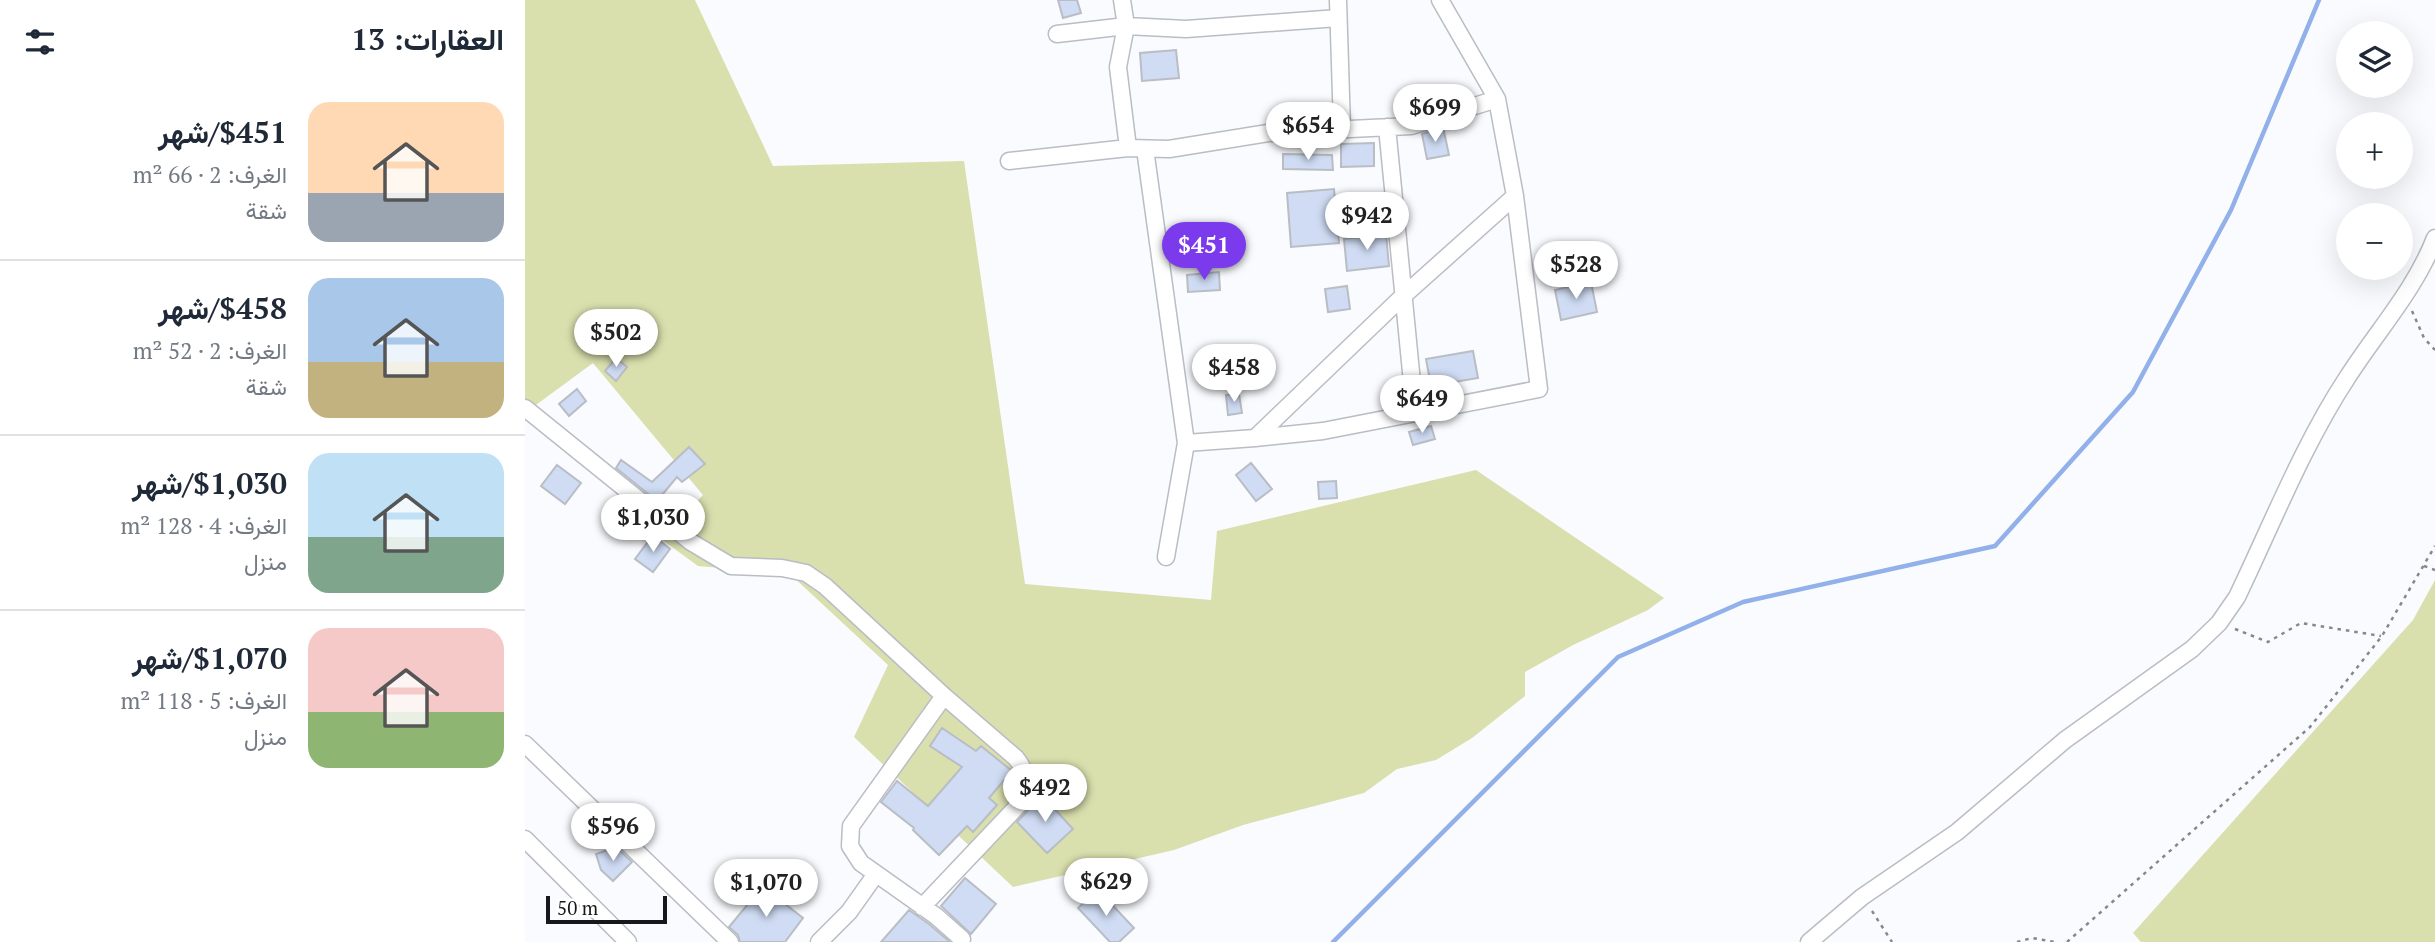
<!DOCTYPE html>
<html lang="ar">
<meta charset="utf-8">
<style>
:root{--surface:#fff;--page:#f6f6f7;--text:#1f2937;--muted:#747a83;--line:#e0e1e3;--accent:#7c3aed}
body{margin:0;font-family:"PT Serif",Vazirmatn,serif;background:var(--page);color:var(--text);direction:rtl;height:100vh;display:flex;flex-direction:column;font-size:26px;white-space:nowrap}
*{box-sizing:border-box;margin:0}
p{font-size:23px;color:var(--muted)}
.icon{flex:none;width:38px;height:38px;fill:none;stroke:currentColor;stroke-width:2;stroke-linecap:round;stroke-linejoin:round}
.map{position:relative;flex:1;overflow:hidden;direction:ltr}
.details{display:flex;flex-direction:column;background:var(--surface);width:525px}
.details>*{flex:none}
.controls{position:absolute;left:1811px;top:21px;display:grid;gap:14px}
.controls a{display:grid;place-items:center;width:77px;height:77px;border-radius:50%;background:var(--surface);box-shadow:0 7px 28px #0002;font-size:35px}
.scale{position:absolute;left:21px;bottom:18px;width:121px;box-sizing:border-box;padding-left:7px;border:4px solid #17181b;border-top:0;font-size:19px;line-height:24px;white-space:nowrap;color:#17181b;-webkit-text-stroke:5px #fff;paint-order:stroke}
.price{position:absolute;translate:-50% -60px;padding:0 16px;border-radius:24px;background:#fff;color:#222;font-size:23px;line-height:46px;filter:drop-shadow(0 2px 4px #0008)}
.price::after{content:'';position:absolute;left:50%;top:42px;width:21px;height:16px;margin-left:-10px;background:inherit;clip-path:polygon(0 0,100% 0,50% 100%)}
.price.current{background:var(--accent);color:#fff}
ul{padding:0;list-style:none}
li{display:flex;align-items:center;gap:21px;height:175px;padding:0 21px}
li+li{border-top:2px solid var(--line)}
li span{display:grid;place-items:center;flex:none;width:196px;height:140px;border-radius:21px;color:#555}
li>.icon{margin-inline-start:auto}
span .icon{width:84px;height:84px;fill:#fffc;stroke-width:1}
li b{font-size:30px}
h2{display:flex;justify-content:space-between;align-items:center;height:84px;padding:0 21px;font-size:30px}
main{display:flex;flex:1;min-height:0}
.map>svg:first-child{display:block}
.green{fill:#d9dfad}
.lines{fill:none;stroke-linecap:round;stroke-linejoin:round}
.stream{stroke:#92b0e9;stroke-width:4.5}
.building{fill:#cfdcf4;stroke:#b9bdc4;stroke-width:2}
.minor-casing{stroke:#b9bdc4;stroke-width:19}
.path{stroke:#85878a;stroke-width:2.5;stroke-dasharray:3.5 5;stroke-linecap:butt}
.minor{stroke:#fff;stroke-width:16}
</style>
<main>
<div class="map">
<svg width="1910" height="942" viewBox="0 0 1910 942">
<rect width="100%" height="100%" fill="#f9fbfe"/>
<!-- green -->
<path class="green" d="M0,0h170l78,166 191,-5 61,423 186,16 6,-69 259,-61 188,128 -16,12 -75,35 -48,27v24l-53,42 -36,22 -39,9 -33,24 -121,32 -69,25 -161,37 -159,-150 34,-72 -111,-103 -56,6 -23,-2 -37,-27 42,-44 -110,-132 -68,50z
M1910,580v362h-294l-8,-9 280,-313z"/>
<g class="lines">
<!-- stream -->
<path class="stream" d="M808,942l285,-285 125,-55 252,-56 138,-154 98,-182 88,-210"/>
</g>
<!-- building -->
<path class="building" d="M533,0h19l4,13 -18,5z
M651,50l3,28 -37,3 -2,-28z
M918,127l6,28 -22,4 -5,-25z
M849,143v23l-33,1v-23z
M758,154l49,1 1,15 -50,-1z
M809,189l5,54 -48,4 -4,-54z
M861,234l3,32 -42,5 -3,-32z
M694,272l1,18 -32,2 -1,-17z
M1066,282l6,30 -36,8 -6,-30z
M822,286l3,23 -22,3 -3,-23z
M948,351l5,27 -47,8 -5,-27z
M91,358l11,9 -11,14 -11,-10z
M52,389l9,12 -17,15 -10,-12z
M714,394l3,19 -14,2 -2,-20z
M906,426l4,13 -22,6 -4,-13z
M164,447l16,17 -23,18 -5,-5 -20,24 -41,-33 5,-8 31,22z
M726,463l21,26 -16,12 -20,-26z
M32,465l24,18 -16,21 -24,-18z
M811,481l1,17 -18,1 -1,-17z
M128,535l17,14 -17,23 -18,-13z
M417,728l34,23 5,-5 31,25 -23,27 8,7 -24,27 -6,-6 -28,29 -26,-25 1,-2 -33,-26 16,-21 31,25 34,-39 -32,-21z
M514,792l34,37 -26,24 -30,-31 19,-20z
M91,847l16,15 -19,19 -12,-11 -5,-16z
M440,878l31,26 -25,30 -30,-28z
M242,881l12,10 -4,5 28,22 -18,24h-45l-2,-7 -9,-8z
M573,890l36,38 -15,14h-9l-32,-34z
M384,910l20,14 21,18h-69z"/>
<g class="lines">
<defs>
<path id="minor" d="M597,0l4,26 -8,41 10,81
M813,0l4,128
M532,34l69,-8 60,3 152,-11
M862,127l28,286
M620,149l41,294
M484,161l119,-13 41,1 99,-16 143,-7 86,-27
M0,408l166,134 40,24 51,2 24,5 19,13 119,110 72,62c9,12 13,22 12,37l-106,112
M730,438l68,-7 216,-42 -24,-193 -18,-97 -57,-99
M641,557l20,-114 69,-5 147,-141 113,-101
M419,696l-93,130 -1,20 11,17 75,53 26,23
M0,744l205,198
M0,839l103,103
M294,942l30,-30 27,-38
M1284,942l53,-45 95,-65 108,-92 127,-91 27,-26 18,-26c34,-71 67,-154 110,-219 30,-47 68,-88 88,-140"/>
</defs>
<!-- minor casing -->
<use href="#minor" class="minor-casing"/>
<!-- path -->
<path class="path" d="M1887,311l12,27 11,12
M1899,566l11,4
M1710,629l33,13 33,-19 80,13
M1347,911l20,31
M1492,942l15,-4 23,4
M1542,942l243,-215 72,-91 53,-90"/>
<!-- minor -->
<use href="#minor" class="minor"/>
</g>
</svg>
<div class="controls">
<a><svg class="icon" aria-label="layers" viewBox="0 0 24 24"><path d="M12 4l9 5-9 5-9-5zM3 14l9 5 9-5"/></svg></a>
<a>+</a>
<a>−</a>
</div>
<div class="scale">50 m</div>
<b class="price" style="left:910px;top:144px">$699</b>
<b class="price" style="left:783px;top:162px">$654</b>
<b class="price" style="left:842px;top:252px">$942</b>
<b class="price current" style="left:679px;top:282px">$451</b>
<b class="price" style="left:1051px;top:301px">$528</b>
<b class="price" style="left:91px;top:369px">$502</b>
<b class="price" style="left:709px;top:404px">$458</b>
<b class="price" style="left:897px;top:435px">$649</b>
<b class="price" style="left:128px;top:554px">$1,030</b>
<b class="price" style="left:520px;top:824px">$492</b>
<b class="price" style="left:88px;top:863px">$596</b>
<b class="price" style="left:581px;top:918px">$629</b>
<b class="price" style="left:241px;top:919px">$1,070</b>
</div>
<section class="details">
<h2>العقارات: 13<svg class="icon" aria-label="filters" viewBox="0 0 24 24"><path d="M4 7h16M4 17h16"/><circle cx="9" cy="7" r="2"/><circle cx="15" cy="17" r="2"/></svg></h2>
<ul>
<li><span style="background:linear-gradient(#ffd9b3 65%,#9aa5b1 0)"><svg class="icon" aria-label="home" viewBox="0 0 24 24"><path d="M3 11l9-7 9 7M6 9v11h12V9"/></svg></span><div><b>$451/شهر</b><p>الغرف: 2 · 66 m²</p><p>شقة</p></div></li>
<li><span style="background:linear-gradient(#a9c7e8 60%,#c2b280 0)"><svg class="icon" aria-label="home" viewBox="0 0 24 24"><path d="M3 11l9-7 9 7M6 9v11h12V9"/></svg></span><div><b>$458/شهر</b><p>الغرف: 2 · 52 m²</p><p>شقة</p></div></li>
<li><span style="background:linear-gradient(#bfe0f5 60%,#7fa58c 0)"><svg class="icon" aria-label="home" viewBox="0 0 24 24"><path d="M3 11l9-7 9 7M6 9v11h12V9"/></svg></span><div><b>$1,030/شهر</b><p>الغرف: 4 · 128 m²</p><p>منزل</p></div></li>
<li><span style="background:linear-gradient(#f6c9c9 60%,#8fb573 0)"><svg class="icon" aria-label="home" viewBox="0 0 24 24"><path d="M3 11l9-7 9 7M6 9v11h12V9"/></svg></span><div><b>$1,070/شهر</b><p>الغرف: 5 · 118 m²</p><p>منزل</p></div></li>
</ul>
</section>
</main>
